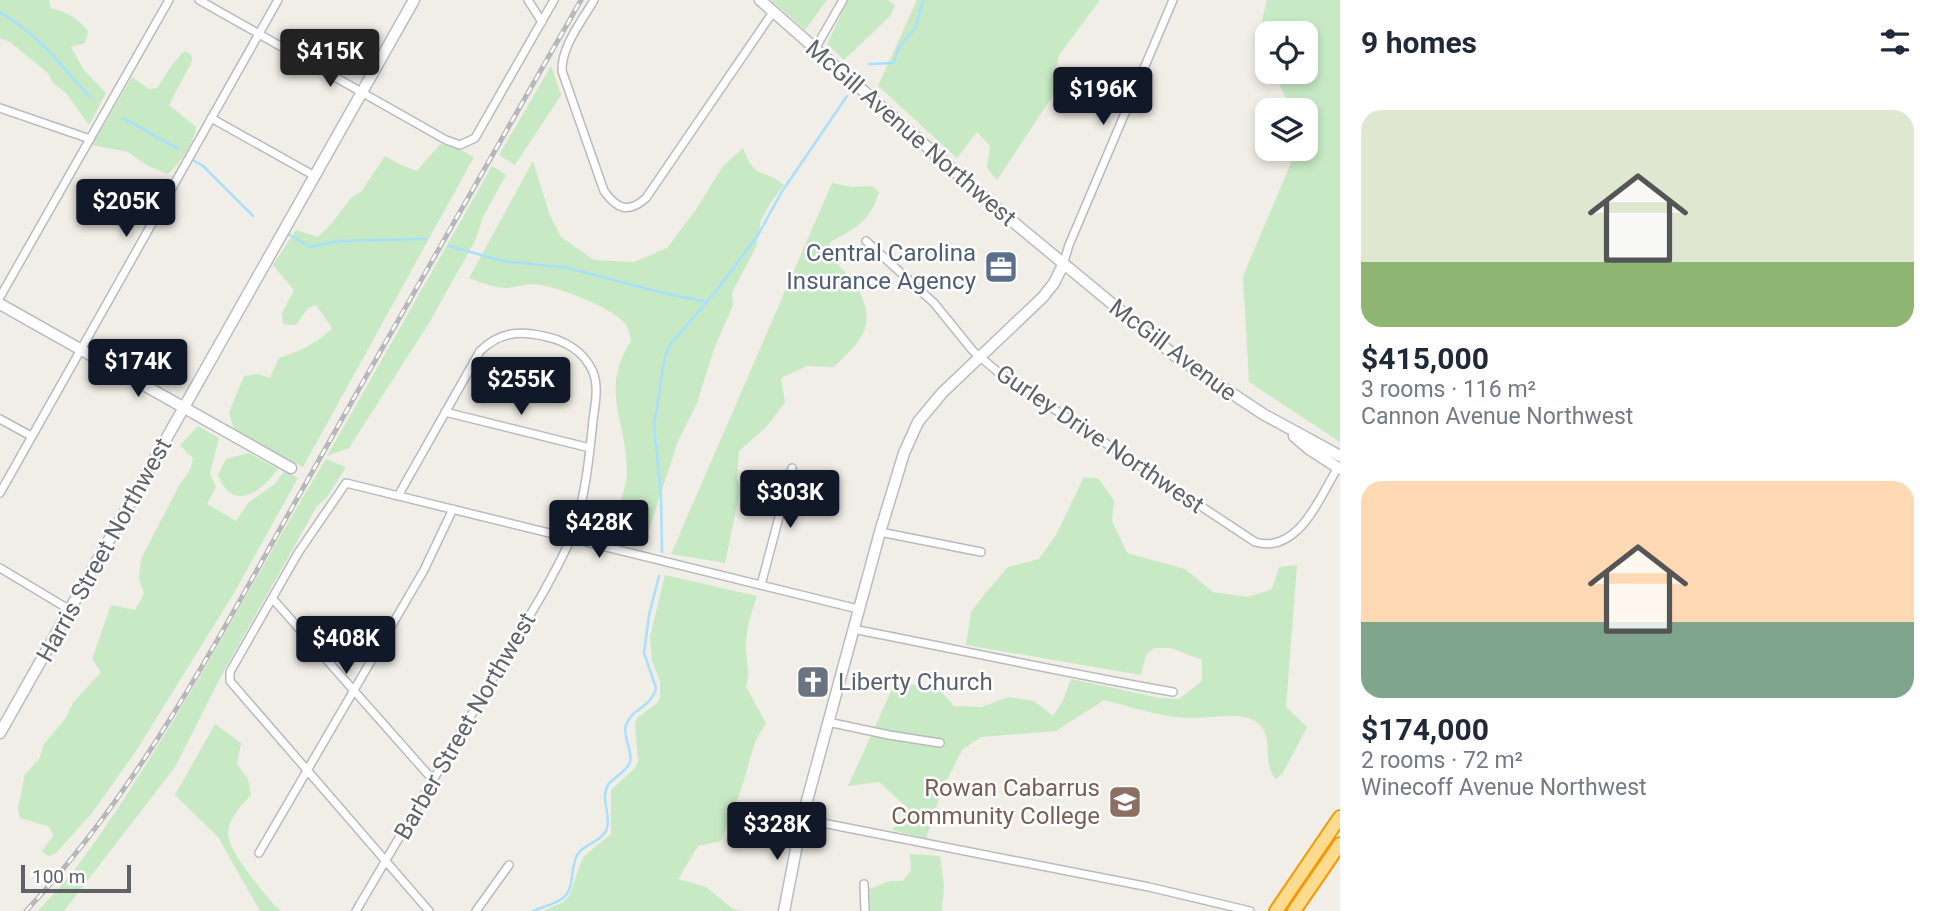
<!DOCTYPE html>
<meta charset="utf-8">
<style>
:root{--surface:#fff;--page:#f6f6f7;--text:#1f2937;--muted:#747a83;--accent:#111827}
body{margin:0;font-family:Roboto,sans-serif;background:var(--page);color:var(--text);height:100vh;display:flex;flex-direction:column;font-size:26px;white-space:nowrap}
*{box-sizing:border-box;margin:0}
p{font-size:23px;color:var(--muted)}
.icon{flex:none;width:38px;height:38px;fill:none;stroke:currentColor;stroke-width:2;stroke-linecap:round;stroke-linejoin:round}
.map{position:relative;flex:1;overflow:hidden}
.details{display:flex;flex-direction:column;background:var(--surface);width:595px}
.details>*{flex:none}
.fabs{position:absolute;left:1255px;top:21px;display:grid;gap:14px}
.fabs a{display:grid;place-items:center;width:63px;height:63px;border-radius:14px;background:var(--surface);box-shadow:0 4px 10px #0003;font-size:35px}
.scale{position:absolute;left:21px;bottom:18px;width:110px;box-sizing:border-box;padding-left:7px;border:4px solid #5f6368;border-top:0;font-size:19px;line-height:24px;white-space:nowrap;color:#5f6368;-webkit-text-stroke:5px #fff;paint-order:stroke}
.price{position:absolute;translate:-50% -60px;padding:0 16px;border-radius:7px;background:var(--accent);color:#fff;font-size:23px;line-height:46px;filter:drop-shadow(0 2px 4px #0008)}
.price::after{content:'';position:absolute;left:50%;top:42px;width:21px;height:16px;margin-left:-10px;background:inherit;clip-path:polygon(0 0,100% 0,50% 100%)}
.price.current{background:#222;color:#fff}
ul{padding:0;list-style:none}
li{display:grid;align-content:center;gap:14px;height:371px;padding:0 21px}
li span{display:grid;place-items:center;height:217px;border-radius:21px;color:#555}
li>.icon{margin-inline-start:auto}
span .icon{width:126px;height:126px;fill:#fffc;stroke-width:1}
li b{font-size:30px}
h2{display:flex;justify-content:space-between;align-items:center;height:84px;padding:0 21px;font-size:30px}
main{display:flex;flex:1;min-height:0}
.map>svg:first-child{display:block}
.green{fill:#c7e9c4}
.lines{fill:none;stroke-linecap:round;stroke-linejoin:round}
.stream{stroke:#a9e0ff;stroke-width:2.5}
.street-casing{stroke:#b8babe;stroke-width:10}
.secondary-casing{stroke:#b9bcc1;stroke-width:13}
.highway-casing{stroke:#f89800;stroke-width:16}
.street{stroke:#fff;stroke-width:7}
.secondary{stroke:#fff;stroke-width:10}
.highway{stroke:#ffdb90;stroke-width:12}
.rail-casing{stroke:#b6b7b8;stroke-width:5}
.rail{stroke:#fff;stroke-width:2.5;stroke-dasharray:8;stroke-linecap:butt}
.labels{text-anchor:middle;stroke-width:5;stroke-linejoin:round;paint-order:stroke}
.street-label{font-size:24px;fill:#5f6368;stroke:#fff}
.service-label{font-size:24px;fill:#4e5e75;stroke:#fff;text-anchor:end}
.worship-label{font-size:24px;fill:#5b616d;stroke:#fff;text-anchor:start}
.education-label{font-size:24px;fill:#785e54;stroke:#fff;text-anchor:end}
</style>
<main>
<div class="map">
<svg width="1340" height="911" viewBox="0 0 1340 911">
<rect width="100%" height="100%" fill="#f1eee7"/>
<!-- green -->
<path class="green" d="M0,0h49l2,8c16,5 27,9 37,24l-3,11 -14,4 13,23 22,23 -17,32 -23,-32 -13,-10 -5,-10 -38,-31 -10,-4z
M771,0h56l-22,30z
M848,0h40l7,5 -5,11 -46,44 -17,-16z
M917,0h183l-41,55 -7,42 -55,83 -10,-12 3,-22 -13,-14 -20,26 -79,-72z
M1267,0h73v442l-91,-60 -6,-106 54,-127h9v-39h-14l-19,-38h33v-39h-39v28l-10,-19z
M184,51l7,3 1,7 -23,44 27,22c-4,20 -14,33 -28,47l-20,-8 -20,-14 -36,-7 40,-68 17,12 8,-1 15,-23z
M551,66l10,29 -46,70 -16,-10z
M440,144l19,5 15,8 -171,310 -69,-37 -5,-17 15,-37 14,-2 12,4 9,-20c18,-5 42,-17 53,-30l-16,-23 -8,3 -12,17 -13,-1 -1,-11 12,-23 -21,-25 23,-35 22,7 14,-14 19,-25 10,-6 24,-36 14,8 18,7z
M743,148c13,34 19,19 41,37l-13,17 -10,18 -5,27 -24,45 1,13 -19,44 -17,54 -19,38 -33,101 -8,-4 -19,-29c3,-11 9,-25 9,-37 0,-51 -28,-81 4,-131 -1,-4 -2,-11 -4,-15 -11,-18 -73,-41 -94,-42 -9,0 -18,4 -27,4 -13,-1 -25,-5 -37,-10l64,-117 17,55 11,21 33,23 40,2 33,-14 28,-37 28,-45z
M492,166l14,9 -23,42 -8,24 -46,82 -80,125 -22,8z
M832,183l20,4 21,-1 6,6c-9,29 -22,36 -48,49l-4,12c20,21 50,49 36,80 -5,12 -20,24 -29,34l-27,-1 -26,12 4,25 -19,24 -27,24 -2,27 3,13 -15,72 -54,-9z
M198,426l21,12 -9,35 6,14 -9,17 29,17 13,-19 26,-18 9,-13 14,7 -64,115 -98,158 -44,62 -36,40 -8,3 -6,-5 12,-16 -6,-9 -28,-8 -2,-10 7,-34 14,-14 5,-16 21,-25 8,-16 28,-31 -9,-13 19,-54 24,5 9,-16 -5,-15 2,-20 39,-75 10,-14 3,-12 -13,-13z
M249,453l29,16c-17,23 -45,44 -60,6l8,-16z
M326,459l20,8 -19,30 -10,9 -97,172 -45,89 -111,144h-27c39,-37 70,-86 99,-131 68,-104 125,-215 190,-321z
M1084,477l15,2 15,22 -2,20 15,32 58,16 28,23 35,5 24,-8 7,-22 18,-2 -11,142 21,20 -24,46 -7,6c-15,-16 -1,-40 -17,-55 -14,-14 -46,-6 -64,-6 -30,1 -62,-11 -91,-18l-48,31 -75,6 -19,13 -20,40 -16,49 -34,-9 17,-21 -30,-27 -31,4 46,-101h31l14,4 15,17 28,1 26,-10 26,4 19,15 10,-15 8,-22 89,19 19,1 23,-18v-21l-31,-12h-17l-8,7 -5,20 -175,-30 5,-33 12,-16 25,-29 31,-8 17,-24z
M665,575l92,21c-6,17 -11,34 -11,51 0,18 5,22 0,40l20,36 -11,19 -14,48 -20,51 -23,5 -20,33 28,8 27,22 9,2h-199l20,-9 6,-6 14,-39 28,-23v-44l23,-21 4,-7 -3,-38 2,-6 20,-15 3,-5v-17l-8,-20 -2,-24z
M215,724l26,19 -4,21 11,15 3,16c-9,10 -22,22 -23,37 -1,19 35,59 47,74l6,5h-21l-42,-74 -43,-42z
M910,854l30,2 4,29 -2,26h-72l-1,-22 21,-8h13l8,-10z"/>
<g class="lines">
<!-- stream -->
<path class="stream" d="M0,12c42,26 58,50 90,85
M869,64l25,-1 5,-16 17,-20 7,-27
M122,118c20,9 36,21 55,30
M194,161l9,5 50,50
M288,234l22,13 30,-6 86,-2
M449,246l54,15 65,7 91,24 48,10
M662,552l-1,-56 -7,-71 11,-69 6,-13 42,-48 45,-60 23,-42 66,-97
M533,911c10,-4 22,-7 30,-13 13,-11 6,-33 16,-46 8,-9 24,-11 28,-24 4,-14 -7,-30 1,-43 6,-9 18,-12 22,-23 3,-12 -8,-25 -4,-37 6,-17 25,-17 30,-37l-12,-35 5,-38 10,-39"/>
<defs>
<path id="street" d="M199,0l247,140 14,5 15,-7 79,-138
M528,0l14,22
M594,0c-12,21 -33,47 -32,71l42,120c13,18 24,23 42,7l127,-186
M815,49l28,-49
M0,108l90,31
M211,118l102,57
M866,241l68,62 39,48 25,21 257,170c43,13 65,-45 83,-75
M1063,265l6,-20 104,-245
M0,297l169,-297
M445,412l145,36
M0,419l31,17
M0,493l278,-493
M880,532l101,20
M0,568l70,42
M761,585l31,-117
M272,598l161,182
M853,629c107,21 213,44 320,63
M828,722l61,13 51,8
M802,819l347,68 101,24
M259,853l165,-283 29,-61
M864,884l1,27
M356,911l187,-318c9,-17 19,-34 27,-53 15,-38 19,-80 23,-120 2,-16 6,-33 0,-48 -9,-21 -29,-32 -50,-36 -25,-6 -44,-3 -63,15l-82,145
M429,911l-199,-230v-9l68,-119 48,-70 512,126
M476,911l33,-46"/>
<path id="secondary" d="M760,0l240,211 174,144 89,59 77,42
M0,304l291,164
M1294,436l15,13 31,20
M0,733l414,-733
M784,911l18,-92 78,-287 24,-79 14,-31 24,-29 101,-96 11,-14 9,-18"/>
<path id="highway" d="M1276,911l64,-94
M1294,911l46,-67"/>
</defs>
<!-- street casing -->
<use href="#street" class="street-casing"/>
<!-- secondary casing -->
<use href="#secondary" class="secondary-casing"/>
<!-- highway casing -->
<use href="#highway" class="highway-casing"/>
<!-- street -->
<use href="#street" class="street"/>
<!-- secondary -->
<use href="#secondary" class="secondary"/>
<!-- highway -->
<use href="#highway" class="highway"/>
<defs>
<path id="rail" d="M26,911c116,-124 193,-275 276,-421 92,-164 186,-327 279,-490"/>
</defs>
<!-- rail casing -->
<use href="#rail" class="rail-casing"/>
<!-- rail -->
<use href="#rail" class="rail"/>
</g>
<!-- icons -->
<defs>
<symbol id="office-square" viewBox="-11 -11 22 22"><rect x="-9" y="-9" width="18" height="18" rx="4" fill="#5c6f8a" stroke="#fff"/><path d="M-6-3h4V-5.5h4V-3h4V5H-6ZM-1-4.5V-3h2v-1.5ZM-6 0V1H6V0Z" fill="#fff"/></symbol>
<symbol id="church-square" viewBox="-11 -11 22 22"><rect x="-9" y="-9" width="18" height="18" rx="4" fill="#6b7280" stroke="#fff"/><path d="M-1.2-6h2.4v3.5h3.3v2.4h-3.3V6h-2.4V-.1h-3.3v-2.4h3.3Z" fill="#fff"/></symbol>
<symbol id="university-square" viewBox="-11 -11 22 22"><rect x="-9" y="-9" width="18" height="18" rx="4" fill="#8d6e63" stroke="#fff"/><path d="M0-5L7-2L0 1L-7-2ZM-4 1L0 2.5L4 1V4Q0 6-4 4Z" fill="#fff"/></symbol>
</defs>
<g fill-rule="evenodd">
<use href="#office-square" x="982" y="248" width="38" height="38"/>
<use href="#church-square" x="794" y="663" width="38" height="38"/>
<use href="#university-square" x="1106" y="783" width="38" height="38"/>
</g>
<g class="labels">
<!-- street labels -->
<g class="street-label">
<text transform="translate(911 133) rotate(41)" y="8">McGill Avenue Northwest</text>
<text transform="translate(1173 350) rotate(37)" y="8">McGill Avenue</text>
<text transform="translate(1100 439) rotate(34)" y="8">Gurley Drive Northwest</text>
<text transform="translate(104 550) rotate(-61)" y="8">Harris Street Northwest</text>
<text transform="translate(465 726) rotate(-60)" y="8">Barber Street Northwest</text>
</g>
<!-- service labels -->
<g class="service-label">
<text x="976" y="261">Central Carolina<tspan x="976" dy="28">Insurance Agency</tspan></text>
</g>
<!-- worship labels -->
<g class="worship-label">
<text x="838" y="690">Liberty Church</text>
</g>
<!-- education labels -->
<g class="education-label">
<text x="1100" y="796">Rowan Cabarrus<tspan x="1100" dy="28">Community College</tspan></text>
</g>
</g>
</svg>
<div class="fabs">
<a><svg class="icon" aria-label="locate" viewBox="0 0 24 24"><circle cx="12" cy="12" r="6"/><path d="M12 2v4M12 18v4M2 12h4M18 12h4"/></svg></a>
<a><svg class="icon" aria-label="layers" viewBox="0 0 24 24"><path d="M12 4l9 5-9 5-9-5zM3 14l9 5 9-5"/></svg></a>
</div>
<div class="scale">100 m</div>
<b class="price current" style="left:330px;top:89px">$415K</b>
<b class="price" style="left:1103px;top:127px">$196K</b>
<b class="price" style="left:126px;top:239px">$205K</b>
<b class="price" style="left:138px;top:399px">$174K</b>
<b class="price" style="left:521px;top:417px">$255K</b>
<b class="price" style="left:790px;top:530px">$303K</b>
<b class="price" style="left:599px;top:560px">$428K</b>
<b class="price" style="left:346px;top:676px">$408K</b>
<b class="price" style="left:777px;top:862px">$328K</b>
</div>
<section class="details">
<h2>9 homes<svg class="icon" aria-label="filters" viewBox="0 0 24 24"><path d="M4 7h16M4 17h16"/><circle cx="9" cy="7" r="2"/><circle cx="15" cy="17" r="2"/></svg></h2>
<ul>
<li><span style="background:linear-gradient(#dfe7d0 70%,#8fb573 0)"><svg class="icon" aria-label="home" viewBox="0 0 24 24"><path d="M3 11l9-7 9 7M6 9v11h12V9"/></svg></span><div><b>$415,000</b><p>3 rooms · 116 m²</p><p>Cannon Avenue Northwest</p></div></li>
<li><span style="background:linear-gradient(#ffd9b3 65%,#7fa58c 0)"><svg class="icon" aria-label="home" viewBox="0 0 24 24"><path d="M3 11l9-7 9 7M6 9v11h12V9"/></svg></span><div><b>$174,000</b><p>2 rooms · 72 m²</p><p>Winecoff Avenue Northwest</p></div></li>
</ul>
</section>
</main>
